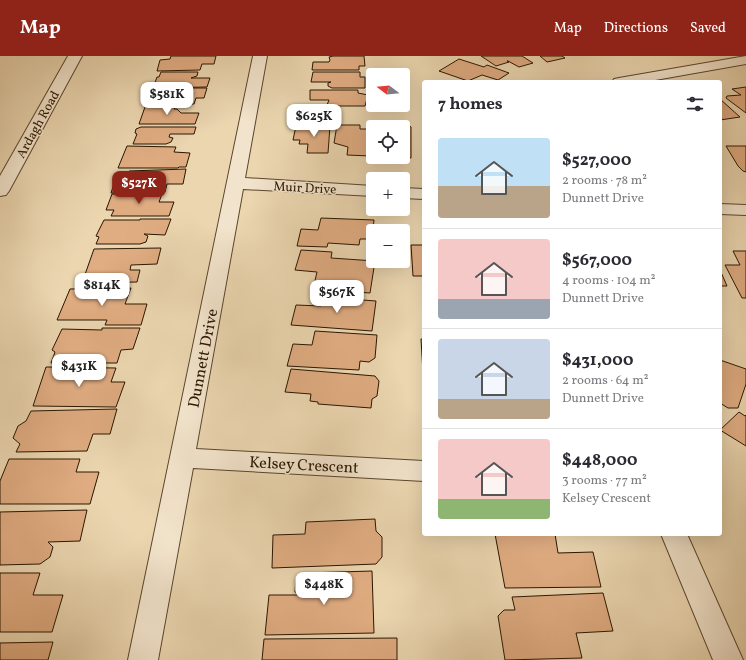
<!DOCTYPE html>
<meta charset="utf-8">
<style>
:root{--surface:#fff;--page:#f2f2f3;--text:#2b2b33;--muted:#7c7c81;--line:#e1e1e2;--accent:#8f2418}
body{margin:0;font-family:Vollkorn,serif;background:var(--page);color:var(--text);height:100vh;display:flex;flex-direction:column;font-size:15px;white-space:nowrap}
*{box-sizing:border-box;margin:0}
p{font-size:13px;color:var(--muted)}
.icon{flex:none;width:22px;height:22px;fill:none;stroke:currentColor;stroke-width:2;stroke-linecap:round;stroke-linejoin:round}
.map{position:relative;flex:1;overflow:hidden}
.side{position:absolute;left:422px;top:24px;width:300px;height:456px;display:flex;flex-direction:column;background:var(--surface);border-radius:4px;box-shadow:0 4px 16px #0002}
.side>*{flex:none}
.needle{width:26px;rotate:286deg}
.buttons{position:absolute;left:366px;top:12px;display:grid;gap:8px}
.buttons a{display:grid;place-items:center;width:44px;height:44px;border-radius:4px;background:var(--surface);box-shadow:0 4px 16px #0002;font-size:20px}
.price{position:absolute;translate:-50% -34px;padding:0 9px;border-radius:8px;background:#fff;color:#222;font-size:13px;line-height:26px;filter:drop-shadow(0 1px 2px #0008)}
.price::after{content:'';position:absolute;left:50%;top:24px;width:12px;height:9px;margin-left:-6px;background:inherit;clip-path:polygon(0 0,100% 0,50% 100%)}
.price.active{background:var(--accent);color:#fff}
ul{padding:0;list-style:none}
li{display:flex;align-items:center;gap:12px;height:100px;padding:0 16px}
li+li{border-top:1px solid var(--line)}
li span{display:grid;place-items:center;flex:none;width:112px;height:80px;border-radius:4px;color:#555}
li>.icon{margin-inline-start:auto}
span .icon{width:48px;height:48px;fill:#fffc;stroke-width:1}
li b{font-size:17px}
h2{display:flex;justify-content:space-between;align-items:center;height:48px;padding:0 16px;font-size:17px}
header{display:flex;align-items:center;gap:24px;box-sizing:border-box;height:56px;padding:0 20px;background:var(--accent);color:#fff}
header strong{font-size:19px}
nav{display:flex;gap:22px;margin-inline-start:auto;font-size:14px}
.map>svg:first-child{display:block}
.building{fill:#e0ac82;stroke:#2a1600}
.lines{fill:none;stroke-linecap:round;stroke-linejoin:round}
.minor-casing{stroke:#5a462c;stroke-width:2}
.tertiary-casing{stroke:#5a462c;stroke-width:2}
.minor{fill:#f2e4cc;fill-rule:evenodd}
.tertiary{fill:#f2e4cc;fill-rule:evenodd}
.labels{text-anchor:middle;stroke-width:3;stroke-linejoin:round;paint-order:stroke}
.far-street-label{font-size:13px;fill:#2a1600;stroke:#f2e4cc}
.street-label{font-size:16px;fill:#2a1600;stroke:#f2e4cc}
</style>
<header>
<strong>Map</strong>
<nav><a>Map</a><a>Directions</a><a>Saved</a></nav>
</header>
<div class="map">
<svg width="746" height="604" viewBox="0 0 746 604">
<rect width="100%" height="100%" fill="#ebd6b0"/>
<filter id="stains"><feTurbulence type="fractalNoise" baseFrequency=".005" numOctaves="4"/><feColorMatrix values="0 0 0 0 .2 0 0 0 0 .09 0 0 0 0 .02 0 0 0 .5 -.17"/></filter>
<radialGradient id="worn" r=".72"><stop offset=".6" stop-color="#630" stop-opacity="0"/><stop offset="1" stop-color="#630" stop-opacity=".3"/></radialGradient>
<!-- building -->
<path class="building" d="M171,0h45l-2,8h-12l-2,6 -43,1 3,-11 10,-1z
M333,0h31l1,10h-6v4h-47l1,-8h16l1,-2 -1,-3z
M481,0h41l11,7 -14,4 -11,-6h-1l2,1 -13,4z
M540,0h22l3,2 -18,4z
M459,3l25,8 3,-2 22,8 -11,7 -16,-5 -14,6 -29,-10z
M161,16h37l-1,4 -6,2h19l-3,9 -54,1 4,-11h2z
M313,16h47v5h5v11h-33l-4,-2v-3l3,-1h-20z
M746,31v26l-20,-15 1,-2 14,-1 -9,-6z
M188,32h19l-3,10h-8l-2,6 -48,1 8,-16z
M310,34h48v3l10,2 -3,11h-36l-2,-1 2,-5h-19z
M720,43l20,18 -20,3z
M145,51h30l-1,2h3l4,4h18l-4,11h-56z
M337,69h23v4h11l-1,27 -23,-1 1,-8 -14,-4z
M408,69l3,2v31l-17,-1h9v-30l-25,-1z
M296,70h34l-2,27h-21l1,-9h-9l1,-4h-7z
M141,71h55l-2,7h-24l-1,3 4,1 -2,4 -5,2h-33l4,-10 -2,-1 1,-4z
M127,90l49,1 -2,5 16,1 -4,14h-7l-1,1h-60z
M726,90h20v26l-3,-1 -5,-5z
M186,113l-3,15h-16l-2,8 -54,1 5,-15 11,-2 2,-5z
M112,138h50l-3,8h15l-5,14h-58l3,-6h-8z
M321,162l53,2 -2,18 -4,1h-8l-1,6 -31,-2 -1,4 -30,-1 4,-17 17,1z
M140,163h31l-6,16 -21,-1 4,2 -2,6 -6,2h-44l3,-7 -3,-1 8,-16h36z
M411,189h13v31h-11z
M161,192l-4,16 -26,1 -1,5h10l-3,12 -55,1 12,-34z
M301,194l31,2 -1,6 44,3 -5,32 -57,-4 4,-17 -22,-2z
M733,195h13v47h-4l-17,-33h15z
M720,214l7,16h-7z
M131,232l-6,16h22l-6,21h-36l2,-5h-50l13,-31z
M323,241l53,4 -4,30 -81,-6 5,-20 25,1z
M102,272h38l-7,21 -12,1 -4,13h-66l4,-11 -3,-2 10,-21 40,1z
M315,275l62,4 -2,23 -6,4 -9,-1 -1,9 -72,-4 6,-22 19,1z
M421,283h3v51z
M720,304l26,9v15l-8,24h-10l-8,-5z
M46,311l70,1 -5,14h14l-9,25 -83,-1z
M291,313l84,7 4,5 -2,15 -5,3 -1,9 -53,-4v-2l-8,-1 1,-7 -26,-2z
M117,353l-7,25h-17l-6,17 -71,1 4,-8 -7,-6 5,-12 8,-5 5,-10z
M739,356l6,4 1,-1v31l-26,-16z
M9,403h71l-4,13h23l-9,32h-90v-23z
M87,454l-7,31 -32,1 5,5 -3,10 -10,7 -40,1v-53z
M375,463l1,12 6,6v20l-6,7 -104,4 1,-33 32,-1 1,-12z
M495,478h60l3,19 35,-1 8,35 -96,1z
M372,515l2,62 -109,2 4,-40h30l-4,-3 1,-13 9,-6z
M0,517h40l-7,22h30l-11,37h-52z
M603,537l10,38 -37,2 6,25 -77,2 -7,-44 6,-6h11l-3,-13z
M397,582v22h-135l2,-21z
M53,586l-5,18h-48v-17z"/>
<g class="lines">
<defs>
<path id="minor" d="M253,0h14l-22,122 128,8v10l-130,-7 -47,260 228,12v20l-231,-13 -35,192h-30z
M746,0v8l-102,18h-32l2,-3 5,-1z
M403,132l21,1v10l-21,-1z
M720,148l26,1v10l-26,-1z
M661,478h26l56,126h-30z"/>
<path id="tertiary" d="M68,0h14l-73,135 -3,4 -6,1v-20z"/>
</defs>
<!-- minor casing -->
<use href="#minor" class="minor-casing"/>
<!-- tertiary casing -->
<use href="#tertiary" class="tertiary-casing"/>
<!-- minor -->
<use href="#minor" class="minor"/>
<!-- tertiary -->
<use href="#tertiary" class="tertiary"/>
</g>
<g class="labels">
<!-- far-street labels -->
<g class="far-street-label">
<text transform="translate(37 68) rotate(-61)" y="5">Ardagh Road</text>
<text transform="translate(305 131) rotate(3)" y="5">Muir Drive</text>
</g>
<!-- street labels -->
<g class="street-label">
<text transform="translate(202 302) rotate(-79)" y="6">Dunnett Drive</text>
<text transform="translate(304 408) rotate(3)" y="6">Kelsey Crescent</text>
</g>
</g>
<rect width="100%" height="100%" filter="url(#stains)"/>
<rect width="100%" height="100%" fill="url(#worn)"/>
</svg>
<div class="buttons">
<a><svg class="needle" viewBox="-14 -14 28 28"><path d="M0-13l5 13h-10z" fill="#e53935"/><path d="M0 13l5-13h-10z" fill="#7c7c81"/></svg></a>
<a><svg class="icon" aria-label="locate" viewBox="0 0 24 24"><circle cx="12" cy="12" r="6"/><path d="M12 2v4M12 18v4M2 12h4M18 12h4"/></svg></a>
<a>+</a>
<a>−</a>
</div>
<b class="price" style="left:167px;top:60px">$581K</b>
<b class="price" style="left:314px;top:82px">$625K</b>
<b class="price active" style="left:139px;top:149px">$527K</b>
<b class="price" style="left:102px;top:251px">$814K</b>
<b class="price" style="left:337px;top:258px">$567K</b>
<b class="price" style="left:79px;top:332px">$431K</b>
<b class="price" style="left:324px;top:550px">$448K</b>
<section class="side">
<h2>7 homes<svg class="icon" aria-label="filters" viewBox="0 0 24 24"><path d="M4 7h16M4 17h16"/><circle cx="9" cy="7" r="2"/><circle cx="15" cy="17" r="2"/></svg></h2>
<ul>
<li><span style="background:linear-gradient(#bfe0f5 60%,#b9a48a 0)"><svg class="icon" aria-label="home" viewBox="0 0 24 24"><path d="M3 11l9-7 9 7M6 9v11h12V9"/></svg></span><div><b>$527,000</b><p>2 rooms · 78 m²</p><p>Dunnett Drive</p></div></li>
<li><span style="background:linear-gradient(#f6c9c9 75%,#9aa5b1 0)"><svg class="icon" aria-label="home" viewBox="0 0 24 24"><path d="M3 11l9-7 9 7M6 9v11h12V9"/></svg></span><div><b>$567,000</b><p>4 rooms · 104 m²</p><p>Dunnett Drive</p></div></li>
<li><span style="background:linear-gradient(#c9d6e8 75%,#b9a48a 0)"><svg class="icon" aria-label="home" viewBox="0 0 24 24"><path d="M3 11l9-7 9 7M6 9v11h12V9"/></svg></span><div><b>$431,000</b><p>2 rooms · 64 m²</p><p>Dunnett Drive</p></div></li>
<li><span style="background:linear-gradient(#f6c9c9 75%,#8fb573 0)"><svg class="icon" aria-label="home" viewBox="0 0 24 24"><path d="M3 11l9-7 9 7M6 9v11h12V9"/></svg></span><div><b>$448,000</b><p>3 rooms · 77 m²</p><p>Kelsey Crescent</p></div></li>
</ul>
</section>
</div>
